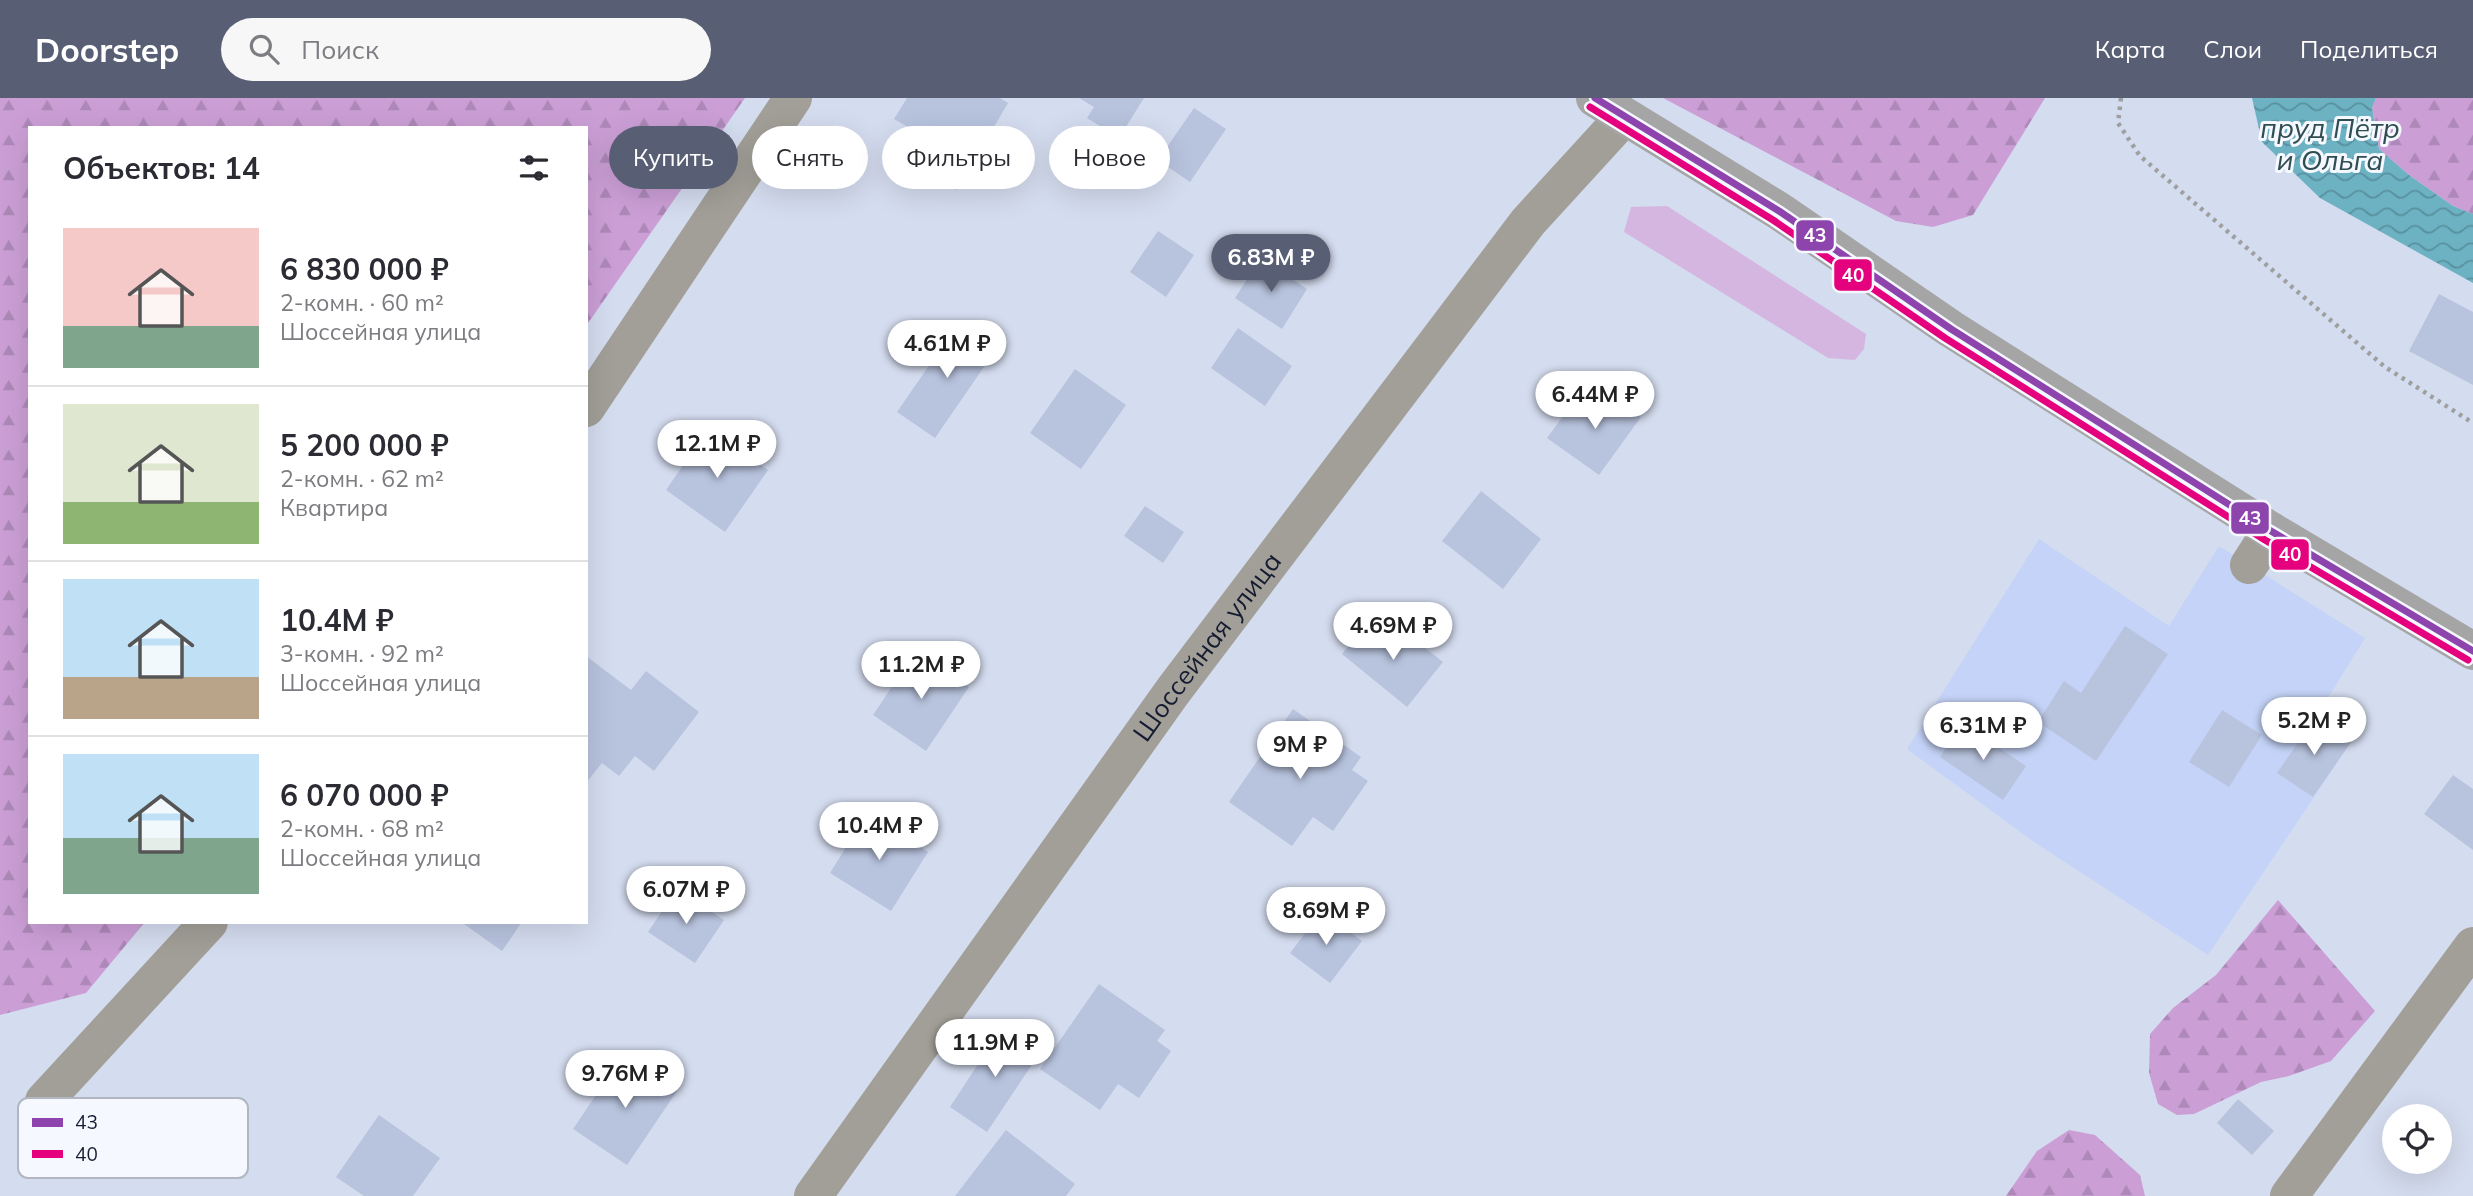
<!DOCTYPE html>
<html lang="ru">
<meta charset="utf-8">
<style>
:root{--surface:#fff;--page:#f7f7f7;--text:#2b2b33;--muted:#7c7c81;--line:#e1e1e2;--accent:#585f74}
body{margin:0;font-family:Mulish,sans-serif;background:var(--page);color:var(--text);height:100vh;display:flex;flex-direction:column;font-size:26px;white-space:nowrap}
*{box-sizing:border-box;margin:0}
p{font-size:23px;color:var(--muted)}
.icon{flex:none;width:38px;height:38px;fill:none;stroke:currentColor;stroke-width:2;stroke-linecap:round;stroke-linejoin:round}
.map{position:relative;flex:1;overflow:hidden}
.panel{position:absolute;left:28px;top:28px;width:560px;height:798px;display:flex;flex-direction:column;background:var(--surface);border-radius:0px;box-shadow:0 7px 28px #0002}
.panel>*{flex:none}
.hud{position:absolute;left:609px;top:28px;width:665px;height:63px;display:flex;gap:14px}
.tools{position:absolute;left:2382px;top:1006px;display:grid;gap:14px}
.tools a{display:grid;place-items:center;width:70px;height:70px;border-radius:50%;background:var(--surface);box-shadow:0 7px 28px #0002;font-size:35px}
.price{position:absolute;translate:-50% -60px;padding:0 16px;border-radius:24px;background:#fff;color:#222;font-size:23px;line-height:46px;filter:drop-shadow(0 2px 4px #0008)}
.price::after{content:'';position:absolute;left:50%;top:42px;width:21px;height:16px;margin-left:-10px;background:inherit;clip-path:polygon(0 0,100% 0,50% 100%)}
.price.selected{background:var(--accent);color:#fff}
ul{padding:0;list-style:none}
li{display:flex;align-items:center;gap:21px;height:175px;padding:0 35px}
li+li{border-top:2px solid var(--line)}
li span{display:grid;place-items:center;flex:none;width:196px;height:140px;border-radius:0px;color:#555}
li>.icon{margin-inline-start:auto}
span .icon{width:84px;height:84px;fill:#fffc;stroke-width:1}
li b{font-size:30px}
h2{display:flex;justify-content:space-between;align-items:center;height:84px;padding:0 35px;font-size:30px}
.tag{padding:0 24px;border-radius:32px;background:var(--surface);box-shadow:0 7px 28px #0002;font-size:24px;line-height:63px}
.tag.selected{background:var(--accent);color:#fff}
header{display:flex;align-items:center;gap:42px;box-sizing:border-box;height:98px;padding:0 35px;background:var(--accent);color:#fff}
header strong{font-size:33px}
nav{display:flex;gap:38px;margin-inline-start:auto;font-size:24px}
.search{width:490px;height:63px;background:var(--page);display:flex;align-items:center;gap:18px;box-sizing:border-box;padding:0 24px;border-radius:38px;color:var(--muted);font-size:26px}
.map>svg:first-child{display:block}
.built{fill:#c4d3f7}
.grass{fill:#d5b6e0}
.forest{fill:url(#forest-firs)}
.water{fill:url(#water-waves)}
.building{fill:#b8c3de}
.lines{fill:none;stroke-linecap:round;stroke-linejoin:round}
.path{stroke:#9e9f9f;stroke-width:4.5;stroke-dasharray:3.5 5;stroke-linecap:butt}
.minor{stroke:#a19f97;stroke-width:38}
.major{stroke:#a5a5a6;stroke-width:38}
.bus-1-casing{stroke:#f5f8fe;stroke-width:12}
.bus-2-casing{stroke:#f5f8fe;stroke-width:12}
.bus-1{stroke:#8e44ad;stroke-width:7}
.bus-2{stroke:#e5007d;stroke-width:7}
.labels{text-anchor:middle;stroke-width:6;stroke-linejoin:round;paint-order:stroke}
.street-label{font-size:26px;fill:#151c31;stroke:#f5f8fe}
.water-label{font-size:28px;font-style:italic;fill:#304e52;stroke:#f5f8fe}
.key{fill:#f5f8fe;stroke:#b2b6c0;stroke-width:2}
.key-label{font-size:19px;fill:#151c31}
.line-badge{stroke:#f5f8fe;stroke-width:2.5}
.badge-label{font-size:19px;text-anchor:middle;font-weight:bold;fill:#fff}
</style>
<header>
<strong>Doorstep</strong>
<div class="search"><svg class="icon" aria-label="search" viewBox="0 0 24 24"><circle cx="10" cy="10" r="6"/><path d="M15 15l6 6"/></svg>Поиск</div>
<nav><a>Карта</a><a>Слои</a><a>Поделиться</a></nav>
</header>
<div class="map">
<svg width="2473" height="1098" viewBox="0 0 2473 1098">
<defs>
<pattern id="forest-firs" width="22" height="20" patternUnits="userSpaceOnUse" patternTransform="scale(1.75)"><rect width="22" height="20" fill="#cb9fd6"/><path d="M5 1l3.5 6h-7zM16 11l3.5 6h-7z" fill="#ad88b8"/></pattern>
<pattern id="water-waves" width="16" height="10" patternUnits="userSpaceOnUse" patternTransform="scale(1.75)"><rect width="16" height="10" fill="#6cb2c2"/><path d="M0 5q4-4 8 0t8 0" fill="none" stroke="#58909e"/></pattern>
</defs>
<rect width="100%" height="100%" fill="#d4dcef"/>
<!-- built -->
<path class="built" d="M2039,441l130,87 50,-80 146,92 -49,79 35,25 -143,213 -174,-113 -127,-93z"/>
<!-- grass -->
<path class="grass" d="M1667,108l199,128 -2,15 -9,11 -27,-2 -204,-126 7,-25z"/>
<!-- forest -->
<path class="forest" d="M0,0h745l-159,228v-198h-556v794h115l-59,71 -86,22z
M1663,0h382l-72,117 -40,12 -37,-6z
M2376,0h97v116l-20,-8 -44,-31 -30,-26 -7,-41z
M2278,802l97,111 -44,50 -42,15 -28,6 -67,32 -17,1 -19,-11 -9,-31 1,-39 23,-26 43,-33z
M2069,1032l26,5 45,40 5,21h-139l31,-45z"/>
<!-- water -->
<path class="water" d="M2252,0h124l-4,10 7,41 30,26 44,31 20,8v69l-153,-85 -58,-56z"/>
<!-- building -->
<path class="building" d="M907,0h93l8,5 -51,87 -64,-39 15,-24 -14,-8z
M1079,0h65l-25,40 -32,-20 7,-11z
M1194,10l32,21 -36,53 -32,-22z
M1158,133l36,24 -28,42 -36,-25z
M1261,160l46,31 -25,40 -47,-31z
M2439,196l34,18v73l-64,-34z
M959,224l38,26 -62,90 -38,-26z
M1238,230l54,38 -27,40 -54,-38z
M1075,271l51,36 -45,64 -51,-36z
M1602,292l39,27 -42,58 -52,-37 28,-38 13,9z
M708,331l60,41 -43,62 -59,-42z
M1481,393l60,48 -38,50 -61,-48z
M1145,408l39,26 -21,31 -39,-27z
M1369,523l25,19 8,-10 41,32 -36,45 -65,-53z
M2125,528l43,28 -72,107 -58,-39 26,-41 17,12z
M916,553l53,36 -43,64 -53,-36z
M586,558l45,34 15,-19 53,41 -45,59 -19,-15 -16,20 -17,-13 -16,20z
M1293,611l68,48 -9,13 16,11 -35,50 -20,-14 -21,29 -63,-44z
M2222,612l40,25 -33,52 -40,-25z
M2316,619l35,25 -38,55 -36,-24z
M1962,625l64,43 -23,34 -63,-43z
M2453,677l20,14v61l-49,-36z
M867,715l61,39 -37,59 -61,-38z
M677,791l47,31 -29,43 -47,-31z
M1322,813l40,30 -32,42 -40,-30z
M461,824h61l-20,29z
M1099,886l66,46 -8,11 14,10 -32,47 -21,-14 -18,26 -60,-41z
M1003,928l38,25 -54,81 -37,-25z
M623,957l54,36 -50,74 -54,-36z
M2238,1001l36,32 -22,24 -35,-32z
M379,1017l61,43 -27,38h-49l-28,-19z
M1006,1032l69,54 -9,12h-111z"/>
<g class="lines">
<!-- path -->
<path class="path" d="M2121,0l-3,25 22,33 245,211 88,56"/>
<!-- minor -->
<g class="minor">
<path d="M586,310l207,-310"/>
<path d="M2249,467l22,-34"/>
<path d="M44,1003l165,-179"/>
<path id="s1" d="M813,1098l360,-505 355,-469 96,-105"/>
<path d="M2289,1098l184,-250"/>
</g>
<!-- major -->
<path class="major" d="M1595,0l184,113 172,118 320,202 202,120"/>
<defs>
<path id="bus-1" d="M1595,0l184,113 172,118 320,202 202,120"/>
<path id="bus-2" d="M1590,9l183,113 172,118 320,202 203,120"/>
</defs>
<!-- bus-1 casing -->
<use href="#bus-1" class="bus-1-casing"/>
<!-- bus-2 casing -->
<use href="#bus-2" class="bus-2-casing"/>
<!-- bus-1 -->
<use href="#bus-1" class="bus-1"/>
<!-- bus-2 -->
<use href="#bus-2" class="bus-2"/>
</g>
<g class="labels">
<!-- street labels -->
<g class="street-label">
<text dy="9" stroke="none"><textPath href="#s1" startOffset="676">Шоссейная улица</textPath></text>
</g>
<!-- water labels -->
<g class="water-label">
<text x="2330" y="40">пруд Пётр<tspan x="2330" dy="32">и Ольга</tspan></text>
</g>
</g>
<!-- legend -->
<rect x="18" y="1000" width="230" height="80" rx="10" class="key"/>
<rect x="32" y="1020" width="31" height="9" fill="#8e44ad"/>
<rect x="32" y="1052" width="31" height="8" fill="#e5007d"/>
<g class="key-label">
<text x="75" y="1031">43</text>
<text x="75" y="1063">40</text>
</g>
<g class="line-badge">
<rect x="1795" y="121" width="40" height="33" rx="7" fill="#8e44ad"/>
<rect x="1833" y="160" width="40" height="34" rx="7" fill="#e5007d"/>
<rect x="2230" y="403" width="40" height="34" rx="7" fill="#8e44ad"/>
<rect x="2270" y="440" width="40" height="33" rx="7" fill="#e5007d"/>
</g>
<g class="badge-label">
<text x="1815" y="144">43</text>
<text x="1853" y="184">40</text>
<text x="2250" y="427">43</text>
<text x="2290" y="463">40</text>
</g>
</svg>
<div class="tools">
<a><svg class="icon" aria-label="locate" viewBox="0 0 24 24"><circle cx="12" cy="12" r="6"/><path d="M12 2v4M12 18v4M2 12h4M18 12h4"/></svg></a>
</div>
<b class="price selected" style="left:1271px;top:196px">6.83M ₽</b>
<b class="price" style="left:947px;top:282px">4.61M ₽</b>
<b class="price" style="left:1595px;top:333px">6.44M ₽</b>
<b class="price" style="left:717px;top:382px">12.1M ₽</b>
<b class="price" style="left:1393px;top:564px">4.69M ₽</b>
<b class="price" style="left:921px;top:603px">11.2M ₽</b>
<b class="price" style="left:2314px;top:659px">5.2M ₽</b>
<b class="price" style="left:1983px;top:664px">6.31M ₽</b>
<b class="price" style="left:1300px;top:683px">9M ₽</b>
<b class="price" style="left:879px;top:764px">10.4M ₽</b>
<b class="price" style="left:686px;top:828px">6.07M ₽</b>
<b class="price" style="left:1326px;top:849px">8.69M ₽</b>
<b class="price" style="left:995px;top:981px">11.9M ₽</b>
<b class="price" style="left:625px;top:1012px">9.76M ₽</b>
<div class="hud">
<a class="tag selected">Купить</a>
<a class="tag">Снять</a>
<a class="tag">Фильтры</a>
<a class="tag">Новое</a>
</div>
<section class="panel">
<h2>Объектов: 14<svg class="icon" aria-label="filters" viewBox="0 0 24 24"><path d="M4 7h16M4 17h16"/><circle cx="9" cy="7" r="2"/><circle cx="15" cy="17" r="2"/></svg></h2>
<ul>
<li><span style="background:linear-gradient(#f6c9c9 70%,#7fa58c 0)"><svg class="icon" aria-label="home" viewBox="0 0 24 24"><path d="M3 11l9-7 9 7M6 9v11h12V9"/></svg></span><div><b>6 830 000 ₽</b><p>2-комн. · 60 m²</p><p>Шоссейная улица</p></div></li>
<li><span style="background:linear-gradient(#dfe7d0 70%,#8fb573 0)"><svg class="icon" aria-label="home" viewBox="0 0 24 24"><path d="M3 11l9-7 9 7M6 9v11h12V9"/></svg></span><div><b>5 200 000 ₽</b><p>2-комн. · 62 m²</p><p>Квартира</p></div></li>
<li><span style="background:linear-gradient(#bfe0f5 70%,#b9a48a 0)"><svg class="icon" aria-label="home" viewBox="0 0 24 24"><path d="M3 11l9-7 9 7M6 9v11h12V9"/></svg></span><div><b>10.4M ₽</b><p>3-комн. · 92 m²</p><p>Шоссейная улица</p></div></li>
<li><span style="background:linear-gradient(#bfe0f5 60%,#7fa58c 0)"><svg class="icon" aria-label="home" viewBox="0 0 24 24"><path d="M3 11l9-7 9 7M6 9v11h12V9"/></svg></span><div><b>6 070 000 ₽</b><p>2-комн. · 68 m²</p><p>Шоссейная улица</p></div></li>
</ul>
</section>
</div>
